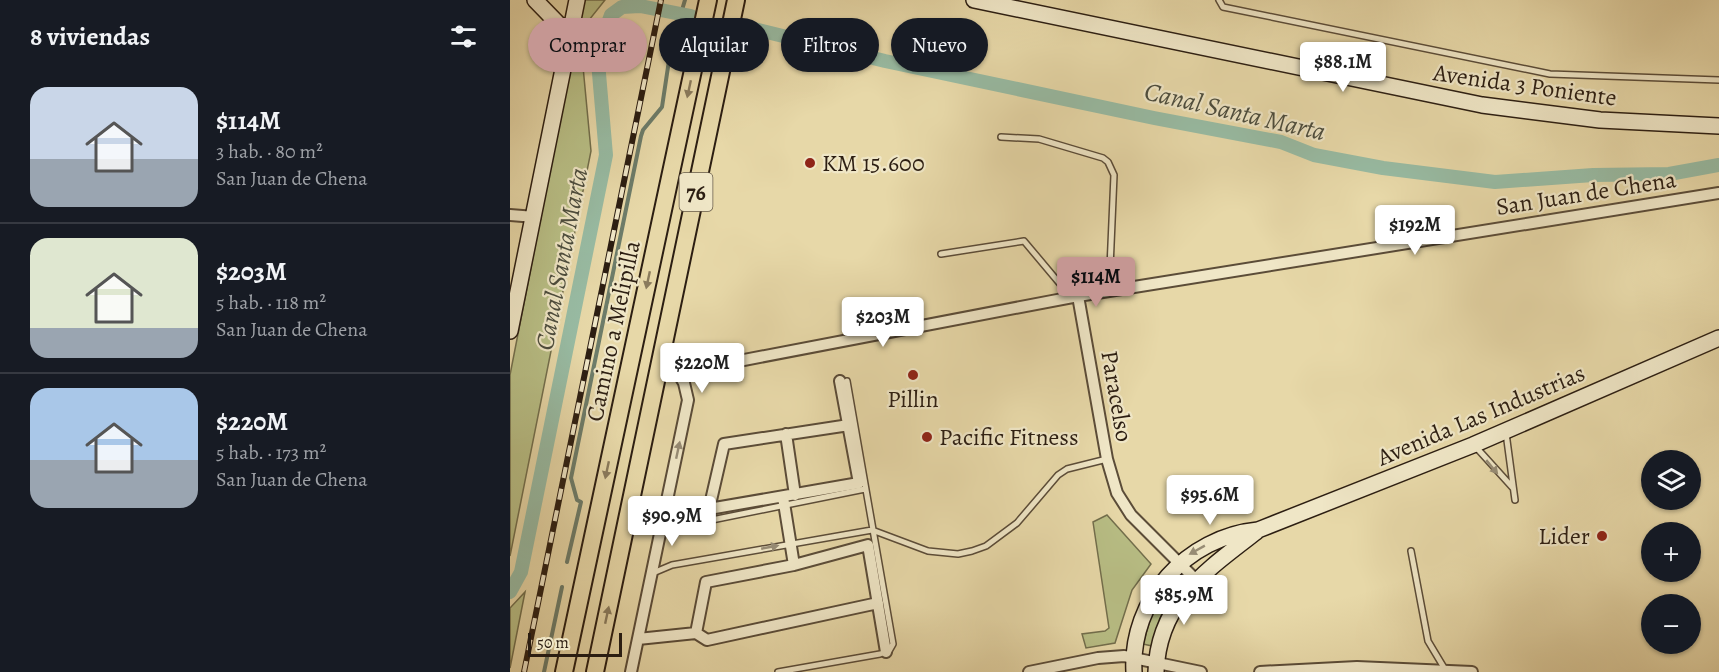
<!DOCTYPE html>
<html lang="es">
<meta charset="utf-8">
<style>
:root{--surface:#171b24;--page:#20242c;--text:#f1f3f6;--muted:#9ea1a6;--line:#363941;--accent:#c59692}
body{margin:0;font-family:Alegreya,serif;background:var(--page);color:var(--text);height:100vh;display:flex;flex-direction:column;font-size:22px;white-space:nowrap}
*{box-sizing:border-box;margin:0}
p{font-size:20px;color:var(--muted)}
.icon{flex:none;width:33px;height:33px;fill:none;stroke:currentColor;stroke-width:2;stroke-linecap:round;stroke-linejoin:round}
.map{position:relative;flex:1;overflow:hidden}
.drawer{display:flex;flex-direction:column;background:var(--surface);width:510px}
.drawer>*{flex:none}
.banner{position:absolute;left:18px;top:18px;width:570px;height:54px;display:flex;gap:12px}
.buttons{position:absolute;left:1131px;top:450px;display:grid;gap:12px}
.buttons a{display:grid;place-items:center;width:60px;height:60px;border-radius:50%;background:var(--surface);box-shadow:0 2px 4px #0004;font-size:30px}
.scale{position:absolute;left:18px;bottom:15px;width:94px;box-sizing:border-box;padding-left:6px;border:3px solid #2c1e12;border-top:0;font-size:16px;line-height:21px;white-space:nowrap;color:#2c1e12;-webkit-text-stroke:4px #efe6c6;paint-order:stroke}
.price{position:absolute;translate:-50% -51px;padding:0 14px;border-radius:6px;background:#fff;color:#222;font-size:20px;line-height:39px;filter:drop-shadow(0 2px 3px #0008)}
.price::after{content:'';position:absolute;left:50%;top:36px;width:18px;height:14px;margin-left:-9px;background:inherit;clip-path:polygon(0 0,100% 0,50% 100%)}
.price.on{background:var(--accent);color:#111}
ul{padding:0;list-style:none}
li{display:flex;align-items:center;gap:18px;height:150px;padding:0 30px}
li+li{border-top:2px solid var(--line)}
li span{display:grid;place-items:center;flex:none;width:168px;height:120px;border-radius:18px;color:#555}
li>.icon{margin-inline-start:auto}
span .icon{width:72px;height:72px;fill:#fffc;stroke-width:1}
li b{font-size:26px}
h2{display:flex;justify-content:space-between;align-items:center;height:72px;padding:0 30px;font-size:26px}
.tag{padding:0 21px;border-radius:27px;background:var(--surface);box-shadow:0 2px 4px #0004;font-size:21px;line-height:54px}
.tag.on{background:var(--accent);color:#111}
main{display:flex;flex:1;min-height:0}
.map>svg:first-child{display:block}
.green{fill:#b8be85;stroke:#726e4c;stroke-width:1.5}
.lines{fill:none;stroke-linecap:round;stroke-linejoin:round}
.stream{stroke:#6d7c69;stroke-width:4}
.canal{stroke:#98bba3;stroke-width:14}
.lane-casing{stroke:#5b4c38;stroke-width:8}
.street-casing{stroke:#5b4c38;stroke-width:14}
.secondary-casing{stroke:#2c1e12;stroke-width:18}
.primary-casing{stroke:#2c1e12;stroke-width:20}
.lane{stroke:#efe6c6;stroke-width:5}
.street{stroke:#efe6c6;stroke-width:10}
.secondary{stroke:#efe6c6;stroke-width:15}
.primary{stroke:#e7d8a8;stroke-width:16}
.rail-casing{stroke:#2c1e12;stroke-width:6}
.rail{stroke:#efe6c6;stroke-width:4;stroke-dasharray:11;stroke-linecap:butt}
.oneway{fill:#8a7b5d}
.oneway2{fill:#978c75}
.poi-dot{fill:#8f2418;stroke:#efe6c6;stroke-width:2}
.labels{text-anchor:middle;stroke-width:4.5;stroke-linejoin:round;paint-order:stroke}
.shield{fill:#efe6c6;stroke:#665a48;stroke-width:1.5}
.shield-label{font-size:22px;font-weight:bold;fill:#2c1e12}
.street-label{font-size:24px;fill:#2c1e12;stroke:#efe6c6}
.poi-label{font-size:24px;fill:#2c1e12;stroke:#efe6c6;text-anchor:start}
.water-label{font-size:26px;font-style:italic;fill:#4c4d3e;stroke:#efe6c6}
</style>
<main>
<section class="drawer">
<h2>8 viviendas<svg class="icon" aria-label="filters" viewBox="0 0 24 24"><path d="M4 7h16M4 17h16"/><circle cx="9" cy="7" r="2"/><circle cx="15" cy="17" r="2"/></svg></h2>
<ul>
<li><span style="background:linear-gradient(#c9d6e8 60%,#9aa5b1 0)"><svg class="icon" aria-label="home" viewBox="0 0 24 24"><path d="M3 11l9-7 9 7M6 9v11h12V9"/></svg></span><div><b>$114M</b><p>3 hab. · 80 m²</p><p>San Juan de Chena</p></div></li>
<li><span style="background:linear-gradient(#dfe7d0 75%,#9aa5b1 0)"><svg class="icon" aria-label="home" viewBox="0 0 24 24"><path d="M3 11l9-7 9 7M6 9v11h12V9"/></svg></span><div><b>$203M</b><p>5 hab. · 118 m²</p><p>San Juan de Chena</p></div></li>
<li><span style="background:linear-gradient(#a9c7e8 60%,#9aa5b1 0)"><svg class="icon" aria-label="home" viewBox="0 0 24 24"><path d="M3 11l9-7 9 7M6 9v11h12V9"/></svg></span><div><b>$220M</b><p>5 hab. · 173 m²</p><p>San Juan de Chena</p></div></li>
</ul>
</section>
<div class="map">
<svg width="1209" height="672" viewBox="0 0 1209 672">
<rect width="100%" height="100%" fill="#e7d8a8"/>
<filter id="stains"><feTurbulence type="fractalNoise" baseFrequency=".00333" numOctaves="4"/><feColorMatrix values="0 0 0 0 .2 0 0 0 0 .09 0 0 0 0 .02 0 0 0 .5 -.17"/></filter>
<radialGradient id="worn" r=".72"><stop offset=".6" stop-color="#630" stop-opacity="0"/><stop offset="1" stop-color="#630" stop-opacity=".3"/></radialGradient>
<!-- green -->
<path class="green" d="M73,0h22l-16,20 -7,36 9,95 -81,405v-181z
M597,515l44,49 -19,26 -17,53 -29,5 -4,-14 23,-3 4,-3 -16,-106z
M667,573l7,6 -21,31 -11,36 -9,-2 11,-38z
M15,592l-15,76v-60z"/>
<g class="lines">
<!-- stream -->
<path class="stream" d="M57,562l14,-60 -4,-2 -6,-22 70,-342 2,-6 19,-23 9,-60 14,-47
M34,672l18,-85"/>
<!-- canal -->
<path class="canal" d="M236,27l139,34 269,57 127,24 33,13 69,13 112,14 98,-7 76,-1 50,-9
M0,592l11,-20 85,-417 -8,-93 5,-25 8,-22 11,-8 18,-1 51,10"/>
<defs>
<path id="lane" d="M709,0l4,7 327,67 169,6
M491,137l38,2 64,19 5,4 6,13 -5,116
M431,254l83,-13 47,56
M996,433l9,67
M965,446l38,42
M154,513l21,10h12l168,-34
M901,551l17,90 18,30
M143,573l19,-8 200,-35 56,21 30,3 14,-3 14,-5 31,-23 41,-48 9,-6 40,-10
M268,672l102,-18 9,-3 4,-7 -46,-263"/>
<path id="street" d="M0,215l25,2
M568,296l29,163 10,34 14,22 64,64
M171,377l42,-13 355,-68 641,-103
M330,381l19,102 -150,26 15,-65 125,-19
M276,434l9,61
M273,497l11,68
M186,633l10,-51 88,-17 74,-20 18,107
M186,633l11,7 171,-37
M128,639l58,-6
M121,672l57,-272 -4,-17 -21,-36
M519,672l69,-14 26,-2 77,16
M750,672l97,-5 115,5"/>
<path id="secondary" d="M25,0l35,36
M464,0l508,105 118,15 119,6
M0,331l67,-331
M624,672c-4,-73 53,-135 124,-142l215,-85 246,-107
M646,672c2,-70 51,-102 100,-140"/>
<path id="primary" d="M54,672l144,-672
M85,672l141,-672"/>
</defs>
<!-- lane casing -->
<use href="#lane" class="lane-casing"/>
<!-- street casing -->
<use href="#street" class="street-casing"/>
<!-- secondary casing -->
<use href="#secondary" class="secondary-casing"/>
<!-- primary casing -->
<use href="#primary" class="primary-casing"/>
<!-- lane -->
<use href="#lane" class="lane"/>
<!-- street -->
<use href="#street" class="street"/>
<!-- secondary -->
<use href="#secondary" class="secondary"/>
<!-- primary -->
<use href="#primary" class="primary"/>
<defs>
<path id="rail" d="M14,672l137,-672"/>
</defs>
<!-- rail casing -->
<use href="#rail" class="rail-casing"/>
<!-- rail -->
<use href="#rail" class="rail"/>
</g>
<!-- one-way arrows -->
<defs><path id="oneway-solid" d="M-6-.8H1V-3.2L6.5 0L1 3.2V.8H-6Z" transform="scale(1.5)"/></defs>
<g class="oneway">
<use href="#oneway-solid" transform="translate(179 89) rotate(102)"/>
<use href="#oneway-solid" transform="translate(138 280) rotate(102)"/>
<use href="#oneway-solid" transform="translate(97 470) rotate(102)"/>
<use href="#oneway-solid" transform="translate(97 615) rotate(-78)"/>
</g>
<g class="oneway2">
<use href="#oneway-solid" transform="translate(168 450) rotate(-78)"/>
<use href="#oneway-solid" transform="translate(982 467) rotate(50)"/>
<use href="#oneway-solid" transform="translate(260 547) rotate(-11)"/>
<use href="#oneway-solid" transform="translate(687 550) rotate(151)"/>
</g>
<!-- markers -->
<g class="poi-dot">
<circle cx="300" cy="163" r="6"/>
<circle cx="403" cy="375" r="6"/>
<circle cx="417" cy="437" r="6"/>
<circle cx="1092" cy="536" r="6"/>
</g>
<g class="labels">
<!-- shield labels -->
<rect class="shield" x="169.5" y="173" width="33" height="38" rx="4.5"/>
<g class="shield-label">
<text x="186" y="200">76</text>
</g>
<!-- street labels -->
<g class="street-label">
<text transform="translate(1015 85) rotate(8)" y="8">Avenida 3 Poniente</text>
<text transform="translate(1076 193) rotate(-9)" y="8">San Juan de Chena</text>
<text transform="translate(103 331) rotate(-78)" y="8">Camino a Melipilla</text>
<text transform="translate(607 396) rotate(80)" y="8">Paracelso</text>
<text transform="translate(971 415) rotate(-23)" y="8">Avenida Las Industrias</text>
</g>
<!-- poi labels -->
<g class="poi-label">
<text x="312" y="171">KM 15.600</text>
<text x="403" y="407" text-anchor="middle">Pillin</text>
<text x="429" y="445">Pacific Fitness</text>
<text x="1080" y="544" text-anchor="end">Lider</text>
</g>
<!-- water labels -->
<g class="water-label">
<text transform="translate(725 111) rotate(13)" y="9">Canal Santa Marta</text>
<text transform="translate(51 259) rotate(-79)" y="9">Canal Santa Marta</text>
</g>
</g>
<rect width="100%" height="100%" filter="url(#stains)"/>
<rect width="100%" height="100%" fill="url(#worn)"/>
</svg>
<div class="buttons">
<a><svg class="icon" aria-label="layers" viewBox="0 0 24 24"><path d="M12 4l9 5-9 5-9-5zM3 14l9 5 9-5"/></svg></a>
<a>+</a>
<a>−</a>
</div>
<div class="scale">50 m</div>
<b class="price" style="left:833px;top:93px">$88.1M</b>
<b class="price" style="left:905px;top:256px">$192M</b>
<b class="price on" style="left:586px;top:308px">$114M</b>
<b class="price" style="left:373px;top:348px">$203M</b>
<b class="price" style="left:192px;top:394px">$220M</b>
<b class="price" style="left:700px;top:526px">$95.6M</b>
<b class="price" style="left:162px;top:547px">$90.9M</b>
<b class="price" style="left:674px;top:626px">$85.9M</b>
<div class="banner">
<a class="tag on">Comprar</a>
<a class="tag">Alquilar</a>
<a class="tag">Filtros</a>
<a class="tag">Nuevo</a>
</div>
</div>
</main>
